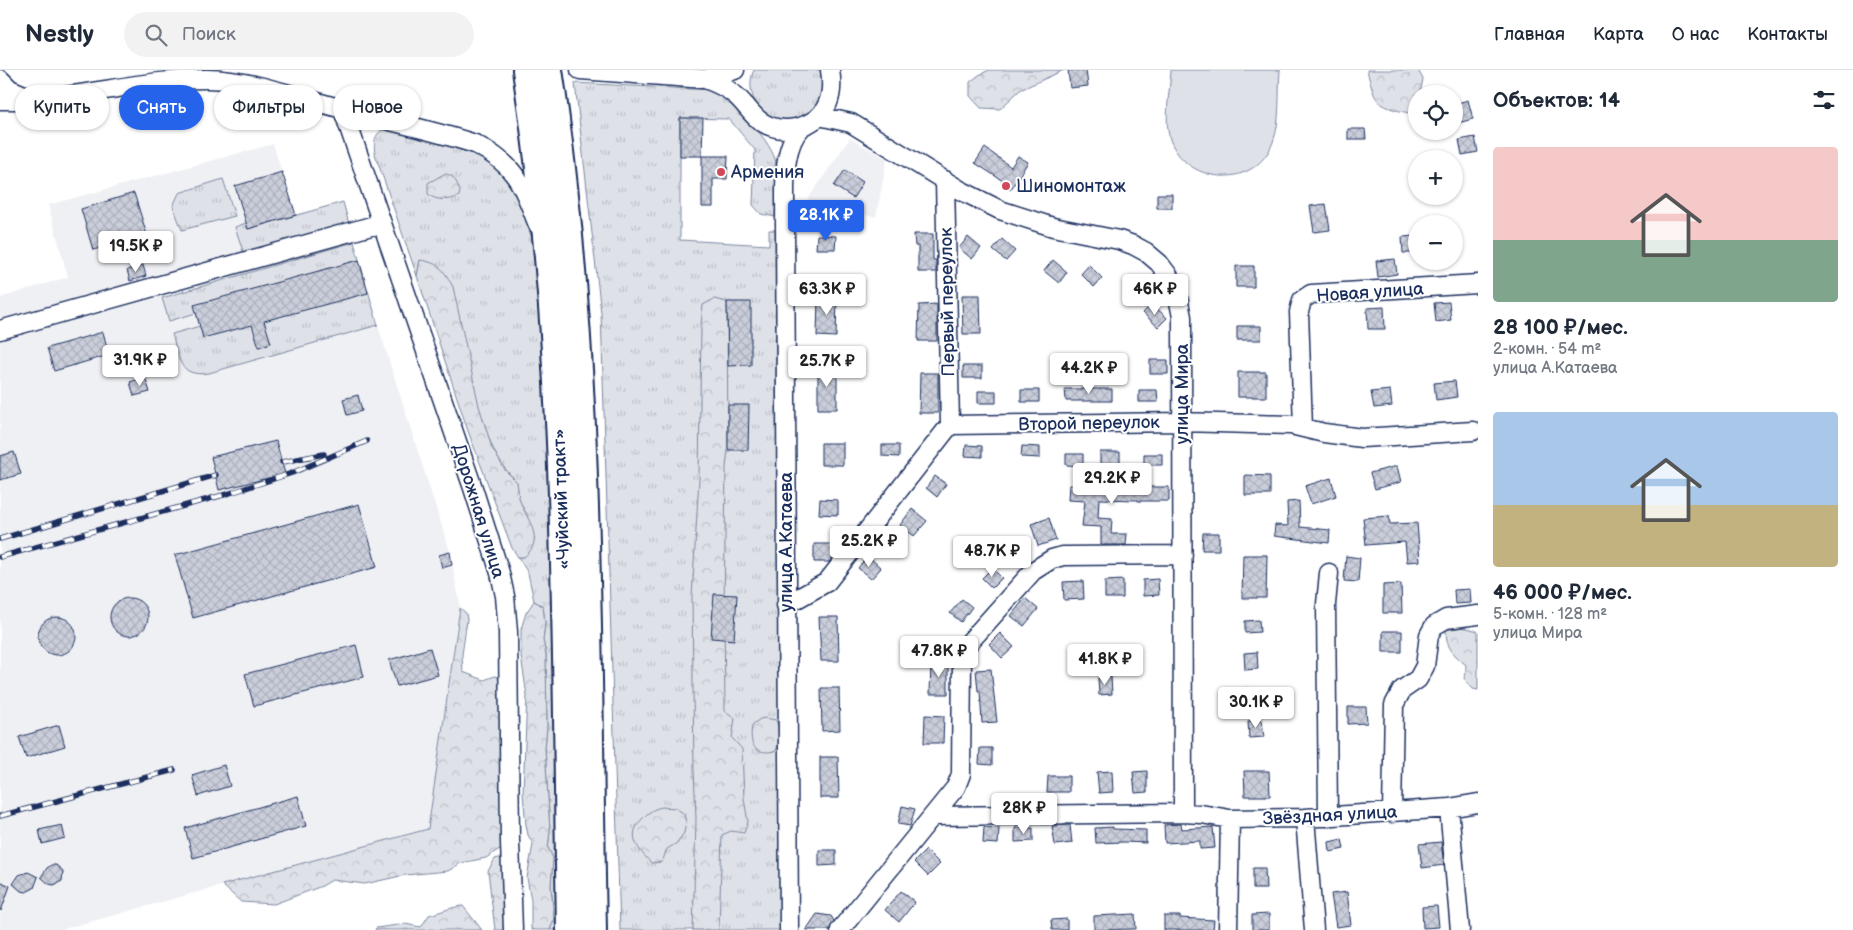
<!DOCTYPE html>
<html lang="ru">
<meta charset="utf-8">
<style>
:root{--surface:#fff;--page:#f2f2f3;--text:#1f2937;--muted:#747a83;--line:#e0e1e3;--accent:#2563eb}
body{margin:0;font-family:"Balsamiq Sans",sans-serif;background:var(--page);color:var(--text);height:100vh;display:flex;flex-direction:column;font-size:19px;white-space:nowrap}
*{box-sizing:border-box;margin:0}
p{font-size:16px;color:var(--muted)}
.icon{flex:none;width:28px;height:28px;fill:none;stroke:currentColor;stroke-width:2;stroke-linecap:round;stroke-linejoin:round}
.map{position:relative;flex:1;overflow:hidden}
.sheet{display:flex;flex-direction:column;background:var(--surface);width:375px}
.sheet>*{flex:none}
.top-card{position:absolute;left:15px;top:15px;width:475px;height:45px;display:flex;gap:10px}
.tools{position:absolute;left:1408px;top:15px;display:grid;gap:10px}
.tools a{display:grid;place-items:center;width:55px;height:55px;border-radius:50%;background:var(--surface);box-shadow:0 1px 4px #0004;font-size:25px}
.price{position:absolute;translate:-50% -42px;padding:0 11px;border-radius:5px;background:#fff;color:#222;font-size:16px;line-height:32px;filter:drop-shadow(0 1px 2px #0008)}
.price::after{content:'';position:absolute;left:50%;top:30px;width:15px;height:11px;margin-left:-8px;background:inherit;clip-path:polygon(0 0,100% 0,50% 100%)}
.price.current{background:var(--accent);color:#fff}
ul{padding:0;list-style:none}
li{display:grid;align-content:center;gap:10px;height:265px;padding:0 15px}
li span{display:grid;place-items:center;height:155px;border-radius:5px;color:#555}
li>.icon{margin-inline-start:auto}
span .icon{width:90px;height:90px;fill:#fffc;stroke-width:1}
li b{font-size:21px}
h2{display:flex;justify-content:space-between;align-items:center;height:60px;padding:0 15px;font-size:21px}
.tag{padding:0 18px;border-radius:22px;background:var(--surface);box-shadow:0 1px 4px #0004;font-size:18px;line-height:45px}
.tag.current{background:var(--accent);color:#fff}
header{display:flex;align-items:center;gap:30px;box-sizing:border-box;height:70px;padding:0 25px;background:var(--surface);border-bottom:1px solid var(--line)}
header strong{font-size:24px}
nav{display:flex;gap:28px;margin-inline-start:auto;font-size:18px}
.search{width:350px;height:45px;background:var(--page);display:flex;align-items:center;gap:12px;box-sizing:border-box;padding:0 18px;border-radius:28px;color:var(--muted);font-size:19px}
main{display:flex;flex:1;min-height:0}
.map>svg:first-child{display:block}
.built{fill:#eff0f4}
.grass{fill:url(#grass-tufts);stroke:#7c88a2}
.forest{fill:url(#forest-crowns);stroke:#7c88a2}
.pitch{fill:#dee1e7;stroke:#7c88a2}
.building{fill:url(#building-cross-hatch);stroke:#1b2f5e}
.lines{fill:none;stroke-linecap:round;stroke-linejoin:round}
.minor-casing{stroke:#1b2f5e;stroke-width:21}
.highway-casing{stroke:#1b2f5e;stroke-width:30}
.minor{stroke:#fff;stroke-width:18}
.highway{stroke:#fff;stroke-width:26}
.rail-casing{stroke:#1b2f5e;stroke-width:5.5}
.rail{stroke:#fff;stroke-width:4;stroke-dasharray:11;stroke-linecap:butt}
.poi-dot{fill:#d1495b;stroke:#fff;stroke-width:2}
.labels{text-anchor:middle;stroke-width:4;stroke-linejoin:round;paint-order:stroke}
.poi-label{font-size:18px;fill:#1b2f5e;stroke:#fff;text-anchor:start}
.street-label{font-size:18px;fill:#1b2f5e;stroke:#fff}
</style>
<header>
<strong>Nestly</strong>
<div class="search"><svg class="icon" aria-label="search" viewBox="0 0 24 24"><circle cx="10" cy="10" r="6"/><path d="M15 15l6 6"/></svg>Поиск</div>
<nav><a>Главная</a><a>Карта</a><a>О нас</a><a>Контакты</a></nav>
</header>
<main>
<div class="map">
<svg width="1478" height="860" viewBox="0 0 1478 860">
<defs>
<pattern id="grass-tufts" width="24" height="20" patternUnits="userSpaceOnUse" patternTransform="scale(1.25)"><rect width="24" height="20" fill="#dee1e7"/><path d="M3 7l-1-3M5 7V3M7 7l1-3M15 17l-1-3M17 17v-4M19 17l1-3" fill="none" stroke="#bec1c9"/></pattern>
<pattern id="forest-crowns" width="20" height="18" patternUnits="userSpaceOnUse" patternTransform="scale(1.25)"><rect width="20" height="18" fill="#dee1e7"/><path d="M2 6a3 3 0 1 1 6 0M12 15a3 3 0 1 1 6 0" fill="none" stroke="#bec1c9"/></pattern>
<pattern id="building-cross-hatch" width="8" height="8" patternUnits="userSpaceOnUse" patternTransform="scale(1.25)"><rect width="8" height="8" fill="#caceda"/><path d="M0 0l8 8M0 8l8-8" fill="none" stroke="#adb1be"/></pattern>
</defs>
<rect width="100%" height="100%" fill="#fff"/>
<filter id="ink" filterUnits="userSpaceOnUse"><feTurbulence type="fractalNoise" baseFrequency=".02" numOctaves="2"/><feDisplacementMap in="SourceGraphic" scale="10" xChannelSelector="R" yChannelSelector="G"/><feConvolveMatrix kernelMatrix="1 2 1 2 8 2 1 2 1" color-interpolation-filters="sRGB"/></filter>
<g filter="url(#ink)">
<!-- built -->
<path class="built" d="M850,68l37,21 -11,58 -72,-12z
M273,74l23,71 47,-13 31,111 76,239 10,52 -32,225 -368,101h-60v-632l68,-21 -20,-72z"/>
<!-- grass -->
<path class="grass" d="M754,0h66c19,46 -49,74 -67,27 -3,-9 -3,-19 1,-27z
M575,13l135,7c21,8 58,47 65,69 4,12 0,44 0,58l-14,-3 -8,-9 2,-55 -26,-31 -49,-1v122l89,5v-15h6l5,700h-160l-19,-617z
M391,58l86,27 19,12 9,9 14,25 16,46 13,156 16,527h-14l4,-11 -3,-33 2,-28 -5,-10 2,-17 -5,-83 2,-21 -1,-72 -3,-15 2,-17 -2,-17 -9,-5 -6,-28 -10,-16h6l3,-42 -8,-15 -2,-18c-29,-28 -29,-53 -43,-88 -18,-45 -36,-89 -54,-134l-3,16 -42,-122c-2,-13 0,-25 16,-26z
M223,109l12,37 -53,14 -9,-24 6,-13z
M343,132l6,22 -105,30 -9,-27 11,-4 2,6z
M354,172l24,83 -169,48c-31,5 -30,-16 -37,-39l28,-8 -4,-13 -27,8 -7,-23z"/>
<!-- forest -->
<path class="forest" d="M989,0h75l-44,20 -20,19 -19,-1 -11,-12v-14l9,-7z
M1367,0h51l5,9 -3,15h-4v11l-7,8c-34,-7 -34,-11 -42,-43z
M444,104c10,0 13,9 16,17l-1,5c-8,5 -24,5 -31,-2v-11z
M420,190c20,3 24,10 33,27l26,119 13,42 13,22 12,12c1,6 1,13 3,19 7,19 26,39 4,56h-6l-6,-9 -44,-117 -51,-155z
M714,229l13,3 1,148 -2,17 -2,141 1,103 10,7 -3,20 10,11 2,50 4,23 -4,11 -13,-2 -9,4 -3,95h-26l3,-112 -2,-48 -2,-173 7,-118 2,-154 2,-20z
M534,531l9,5 2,17 -2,17 3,15 1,72 -2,21 5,83 -2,17 5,10 -2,28 3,33 -4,11h-19v-30l-4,-22 6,-34 -5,-9 -2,-10 -3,-32 4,-97 -6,-40v-27l5,-16z
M460,538l6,5 1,7 -5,35 1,17 21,8 11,-4 7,3 1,161 -2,8 -15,10 -25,5 -13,8 -43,4 -40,9 -33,-4 -10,6 -48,18 -33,-2 -19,-17 206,-56z
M1463,557l15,4v59l-5,-1 -8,-9 1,-15c-13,-11 -20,-17 -20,-35z
M765,648l11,2c4,11 4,20 0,31 -22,4 -27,-5 -24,-26l8,-6z
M662,737l14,1 8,6 2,8 -2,11 -7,10 -10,6 -5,13 -11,1c-13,-14 -25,-27 -9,-44 7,-7 11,-10 20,-12z
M503,787l3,73h-11l-7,-59 7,-12z
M463,836l19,24h-107l1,-2 29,-4 16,3 8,-12c12,-3 22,-8 34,-9z"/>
<!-- pitch -->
<path class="pitch" d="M1171,0h109c-2,23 1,51 -7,72 -17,47 -83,44 -102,0 -8,-19 -1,-51 0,-72z"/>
<!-- building -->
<path class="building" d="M1068,0h18l2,16 -18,2z
M1468,30l5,19 -19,5v-20z
M680,48h23l-1,38h-22z
M1348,59h17l1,10h-18z
M1475,67l3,15 -16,3 -3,-15z
M985,78l26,19 7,-11 10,6 -17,27 -10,-6 2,-2 -28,-18z
M702,86h26l-1,23h-14v28h-11z
M845,100l18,12 -10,16 -19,-12z
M282,102l14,43 -48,14 -13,-43z
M134,123l13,42 -54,15 -12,-41z
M1157,124h15v14h-15z
M1326,134l4,26 -16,2 -4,-26z
M914,164h19v26h3v12h-18v-26h-3z
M817,165l19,1 -1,13h-19z
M1416,166v17h-13l-1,-16z
M968,167l13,11 -9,11 -13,-11z
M1002,169l13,12 -9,10 -13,-11z
M1395,189l2,15 -19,3 -2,-16z
M359,190l9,33 -104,28 7,22 -12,4 -7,-22 -49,13 -9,-33z
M1053,190l14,12 -8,11 -15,-12z
M143,195l3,11 -16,5 -3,-11z
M1089,195l13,13 -8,9 -13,-13z
M1236,196h18v21h-18z
M1132,209l16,13 -9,10 -15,-13z
M818,225h19l-1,42 -19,-1z
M962,225h18l1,39h-18z
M727,232h24v63l-23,1z
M1449,232l2,18 -15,2 -2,-19z
M937,234v37h-19l1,-36z
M1152,234l15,14 -9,9 -15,-14z
M1384,237l1,22h-17l-1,-21z
M1237,256h24v14h-24z
M103,262l6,23 -55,16 -7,-23z
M1150,290h18v14h-18z
M818,296l19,1v42h-19z
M963,296h19v12h-19z
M1238,302h28v25h-28z
M920,303h18v40h-19z
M145,307l5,15 -16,4 -4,-14z
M1455,311l2,16 -21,3 -2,-17z
M1065,319h47v12h-46z
M1021,320h18v12h-18z
M1139,320h18l1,12h-19z
M1390,320l2,16 -18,2 -3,-16z
M978,321h18v12h-18z
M358,325l4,16 -15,4 -4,-16z
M728,335h21l-1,45h-20z
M276,371l9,33 -66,16 -8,-33z
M821,373h22v22h-22z
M882,375h17v12l-17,-1z
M966,375l16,1v11l-17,-1z
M1022,376l18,1v11l-19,-1z
M14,382l7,22 -21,6v-24z
M1100,382h20v16l-20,-1z
M1066,384h17v12l-17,-1z
M1144,384h18v11h-18z
M1397,396l4,16 -26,7 -5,-16z
M1245,405l25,1v19h-25z
M935,406l11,8 -9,13 -11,-9z
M1331,408l5,18 -25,8 -6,-18z
M1069,415l55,2h45v14h-31v-1l-39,-1 -1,19 14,1 -1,15h16l-1,11h-25v-18l-19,-1 3,-25 -17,-1z
M820,429l18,1v15l-19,-1z
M1299,431l1,26 30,3 -1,13 -55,-7 1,-11 13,1 -1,-24z
M359,434l18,63 -184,51 -18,-63z
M912,439l15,12 -13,15 -14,-11z
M1389,446l1,8 27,-1 3,38 -13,1 -2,-20 -39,3 -3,-27z
M1049,448l7,22 -18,6 -7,-22z
M1203,463h16v17h-17z
M814,474h22v10l-7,8h-15z
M450,482l2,13 -10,3 -3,-13z
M1243,485h24l-1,43h-24z
M868,486l13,12 -10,11 -13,-11z
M1346,486l14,2 -2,24 -14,-1z
M992,498l10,10 -10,10 -10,-10z
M1158,509l1,16 -16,1v-16z
M1123,510v18h-18v-17z
M1083,511l1,18 -20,1 -1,-18z
M1401,514l1,29h-19v-28z
M1470,519l1,14 -16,1 -1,-14z
M714,524l23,1 -3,45 -23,-2z
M1025,528l13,11 -14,17 -13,-10z
M110 547a19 19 0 1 1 38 0a19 19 0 1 1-38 0Z
M962,529l10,8 -11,15 -11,-9z
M819,547h19l1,44h-18z
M38 566a19 19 0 1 1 38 0a19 19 0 1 1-38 0Z
M1259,550l1,12 -15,1v-12z
M1383,561h19v21h-19z
M1000,563l14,14 -12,11 -13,-14z
M356,575l8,32 -110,29 -9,-32z
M430,578l8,27 -41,11 -8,-26z
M1257,582l1,17 -13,1 -1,-17z
M931,592h17v32h-18z
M991,599l6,53 -15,1 -2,-32h-2l-2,-21z
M1111,607l1,17 -13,1 -1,-17z
M821,618h18l1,42 -18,1z
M1244,618l15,1v13h-16z
M1348,637h18l1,16 -19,1z
M925,645l19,1 -1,27h-19z
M1262,650l2,17 -15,1 -1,-17z
M59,655l6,21 -39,12 -7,-21z
M980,678h12v17l-13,-1z
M820,687h18l1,41h-19z
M224,695l6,21 -32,10 -6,-21z
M1112,701l1,21 -14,1 -2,-21z
M1147,701v21l-12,1 -2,-21z
M1244,701h25l1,25h-25z
M1048,706h21v16h-22z
M298,726l8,30 -113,32 -8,-30z
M902,736l13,3 -5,17 -12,-2z
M1181,754l1,5 31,-2 2,21 -15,1v-8l-35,2 -1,-18z
M62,755l3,13 -23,6 -3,-14z
M1070,755l2,18 -17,2 -3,-19z
M984,757l15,1 -1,16 -15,-1z
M1113,757v2l33,1v13l-22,-1 -28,1 -1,-15z
M1015,758h18v13l-18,1z
M1342,769l2,10 -14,3 -1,-10z
M1441,772l3,23 -22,3 -3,-24z
M819,780h17v15l-17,1z
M926,780l14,14 -12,12 -14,-14z
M51,795h5l7,6 -1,10 -8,4 -5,-1 -8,-7 6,-9z
M1253,798h12l1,21h-13z
M28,802l10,5 -4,11 -8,4 -5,-1 -8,-7 6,-9z
M0,811l10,5 -9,25 -1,-1z
M901,821l14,11 -16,20 -14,-12z
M1347,822l4,33 -15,2 -5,-33z
M1437,836l2,21 -16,1 -1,-21z
M817,844l14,2 3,5 -4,9h-24z
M1135,844l1,15 -42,1v-14z
M1269,844v16h-17v-15z
M1164,846h16v2l34,2 -1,10h-49z
M1067,849v11h-15l-1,-10z"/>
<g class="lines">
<defs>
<path id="minor" d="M580,0l125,9 30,-9
M0,9l10,10 21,9
M705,9c11,4 21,8 30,16 9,7 15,18 24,25 17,13 40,11 57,-1 15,-12 17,-31 14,-49
M0,30c70,2 137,-21 207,-21 46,1 92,19 136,30 44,12 89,21 132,35 41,21 47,40 63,81
M343,40l130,378 27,85 5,23 3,36 2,210 3,88
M819,46l32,7 109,67 40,20 53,17 66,13 14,5 13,7 13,11 9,12 9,17 5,25 1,496
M945,110l5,245
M0,260l382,-107
M950,355l232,-3 109,3 33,8 38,5 111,-7
M1303,358l-4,-116 3,-12 9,-6 167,-10
M786,535l41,-23 123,-157
M1449,738l11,122
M1392,743l2,-108 8,-15 16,-11 7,-13 4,-31 5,-9 12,-7 32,-4
M933,746l250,-3 18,1 29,5 75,-1 144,-10 29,-5
M1328,747l-2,-213 3,-31
M1305,748l9,112
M789,860l-4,-709c1,-29 -5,-73 17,-94
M840,860l116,-143 5,-13 1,-117 3,-10 68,-76 19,-12 11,-3 120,-1
M1228,860l2,-111"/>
<path id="highway" d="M526,0c43,284 39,573 44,860
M549,0c43,284 38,573 44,860"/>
</defs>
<!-- minor casing -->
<use href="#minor" class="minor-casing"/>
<!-- highway casing -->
<use href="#highway" class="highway-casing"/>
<!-- minor -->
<use href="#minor" class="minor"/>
<!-- highway -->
<use href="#highway" class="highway"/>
<defs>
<path id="rail" d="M282,392l42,-8
M0,469l216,-64
M0,487l227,-63 65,-21 75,-32
M0,746l174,-46"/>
</defs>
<!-- rail casing -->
<use href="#rail" class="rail-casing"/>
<!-- rail -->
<use href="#rail" class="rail"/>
</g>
</g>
<!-- markers -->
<g class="poi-dot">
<circle cx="721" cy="102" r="5"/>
<circle cx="1006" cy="116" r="5"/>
</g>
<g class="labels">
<!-- poi labels -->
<g class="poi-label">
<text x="731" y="108">Армения</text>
<text x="1016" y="122">Шиномонтаж</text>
</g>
<!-- street labels -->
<g class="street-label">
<text transform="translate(1370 222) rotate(-4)" y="6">Новая улица</text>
<text transform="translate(947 232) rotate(-91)" y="6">Первый переулок</text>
<text transform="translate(1182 324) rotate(-90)" y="6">улица Мира</text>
<text transform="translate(1089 353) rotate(-1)" y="6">Второй переулок</text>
<text transform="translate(561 429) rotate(-92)" y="6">«Чуйский тракт»</text>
<text transform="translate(479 441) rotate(73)" y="6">Дорожная улица</text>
<text transform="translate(786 472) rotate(-90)" y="6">улица А.Катаева</text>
<text transform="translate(1330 745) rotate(-3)" y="6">Звёздная улица</text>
</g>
</g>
</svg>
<div class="tools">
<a><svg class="icon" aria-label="locate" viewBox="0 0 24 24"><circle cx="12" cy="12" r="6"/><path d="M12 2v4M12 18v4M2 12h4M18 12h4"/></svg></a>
<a>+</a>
<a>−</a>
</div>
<b class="price current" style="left:826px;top:172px">28.1K ₽</b>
<b class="price" style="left:136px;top:203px">19.5K ₽</b>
<b class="price" style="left:827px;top:246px">63.3K ₽</b>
<b class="price" style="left:1155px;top:246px">46K ₽</b>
<b class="price" style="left:140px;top:317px">31.9K ₽</b>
<b class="price" style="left:827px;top:318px">25.7K ₽</b>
<b class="price" style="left:1089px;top:325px">44.2K ₽</b>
<b class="price" style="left:1112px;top:435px">29.2K ₽</b>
<b class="price" style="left:869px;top:498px">25.2K ₽</b>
<b class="price" style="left:992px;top:508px">48.7K ₽</b>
<b class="price" style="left:939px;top:608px">47.8K ₽</b>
<b class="price" style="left:1105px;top:616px">41.8K ₽</b>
<b class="price" style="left:1256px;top:659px">30.1K ₽</b>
<b class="price" style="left:1024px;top:765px">28K ₽</b>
<div class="top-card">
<a class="tag">Купить</a>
<a class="tag current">Снять</a>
<a class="tag">Фильтры</a>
<a class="tag">Новое</a>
</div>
</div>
<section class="sheet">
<h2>Объектов: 14<svg class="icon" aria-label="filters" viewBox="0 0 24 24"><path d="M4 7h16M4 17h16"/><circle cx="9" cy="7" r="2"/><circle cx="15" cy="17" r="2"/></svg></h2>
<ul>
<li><span style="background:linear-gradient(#f6c9c9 60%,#7fa58c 0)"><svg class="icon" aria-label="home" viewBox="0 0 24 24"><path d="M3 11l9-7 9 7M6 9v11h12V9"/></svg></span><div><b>28 100 ₽/мес.</b><p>2-комн. · 54 m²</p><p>улица А.Катаева</p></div></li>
<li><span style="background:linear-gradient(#a9c7e8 60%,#c2b280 0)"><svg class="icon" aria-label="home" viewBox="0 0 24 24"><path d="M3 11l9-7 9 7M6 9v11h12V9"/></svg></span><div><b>46 000 ₽/мес.</b><p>5-комн. · 128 m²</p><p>улица Мира</p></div></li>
</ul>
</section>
</main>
